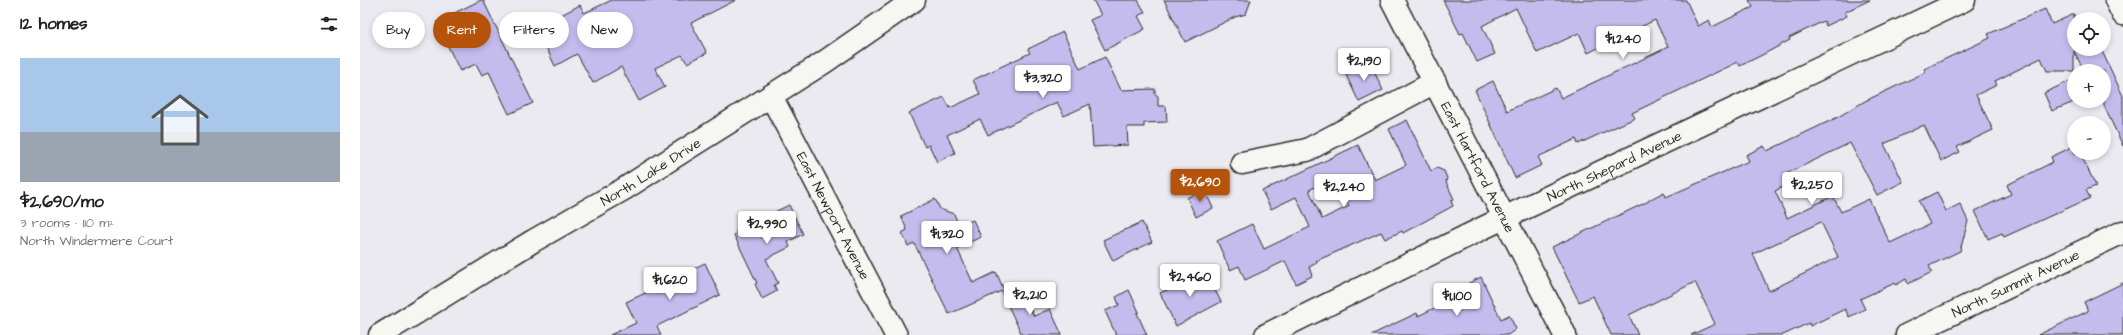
<!DOCTYPE html>
<meta charset="utf-8">
<style>
:root{--surface:#fff;--page:#f6f6f6;--text:#202124;--muted:#757577;--line:#e0e0e0;--accent:#b45309}
body{margin:0;font-family:"Architects Daughter",sans-serif;background:var(--page);color:var(--text);height:100vh;display:flex;flex-direction:column;font-size:15px;white-space:nowrap}
*{box-sizing:border-box;margin:0}
p{font-size:13px;color:var(--muted)}
.icon{flex:none;width:22px;height:22px;fill:none;stroke:currentColor;stroke-width:2;stroke-linecap:round;stroke-linejoin:round}
.map{position:relative;flex:1;overflow:hidden}
.drawer{display:flex;flex-direction:column;background:var(--surface);width:360px}
.drawer>*{flex:none}
.top-card{position:absolute;left:12px;top:12px;width:380px;height:36px;display:flex;gap:8px}
.fabs{position:absolute;left:1707px;top:12px;display:grid;gap:8px}
.fabs a{display:grid;place-items:center;width:44px;height:44px;border-radius:50%;background:var(--surface);box-shadow:0 2px 6px #0003;font-size:20px}
.price{position:absolute;translate:-50% -34px;padding:0 9px;border-radius:4px;background:#fff;color:#222;font-size:13px;line-height:26px;filter:drop-shadow(0 1px 2px #0008)}
.price::after{content:'';position:absolute;left:50%;top:24px;width:12px;height:9px;margin-left:-6px;background:inherit;clip-path:polygon(0 0,100% 0,50% 100%)}
.price.current{background:var(--accent);color:#fff}
ul{padding:0;list-style:none}
li{display:grid;align-content:center;gap:8px;height:212px;padding:0 20px}
li+li{border-top:1px solid var(--line)}
li span{display:grid;place-items:center;height:124px;border-radius:0px;color:#555}
li>.icon{margin-inline-start:auto}
span .icon{width:72px;height:72px;fill:#fffc;stroke-width:1}
li b{font-size:17px}
h2{display:flex;justify-content:space-between;align-items:center;height:48px;padding:0 20px;font-size:17px}
.tag{padding:0 14px;border-radius:18px;background:var(--surface);box-shadow:0 2px 6px #0003;font-size:14px;line-height:36px}
.tag.current{background:var(--accent);color:#fff}
main{display:flex;flex:1;min-height:0}
.map>svg:first-child{display:block}
.building{fill:#c5bcee;stroke:#2b2b2b;fill-rule:evenodd}
.lines{fill:none;stroke-linecap:round;stroke-linejoin:round}
.minor-casing{stroke:#2b2b2b;stroke-width:25}
.major-casing{stroke:#2b2b2b;stroke-width:25}
.minor{stroke:#f6f6f2;stroke-width:22}
.major{stroke:#f6f6f2;stroke-width:22}
.labels{text-anchor:middle;stroke-width:3;stroke-linejoin:round;paint-order:stroke}
.street-label{font-size:14px;fill:#2b2b2b;stroke:#f6f6f2}
</style>
<main>
<section class="drawer">
<h2>12 homes<svg class="icon" aria-label="filters" viewBox="0 0 24 24"><path d="M4 7h16M4 17h16"/><circle cx="9" cy="7" r="2"/><circle cx="15" cy="17" r="2"/></svg></h2>
<ul>
<li><span style="background:linear-gradient(#a9c7e8 60%,#9aa5b1 0)"><svg class="icon" aria-label="home" viewBox="0 0 24 24"><path d="M3 11l9-7 9 7M6 9v11h12V9"/></svg></span><div><b>$2,690/mo</b><p>3 rooms · 110 m²</p><p>North Windermere Court</p></div></li>
</ul>
</section>
<div class="map">
<svg width="1763" height="335" viewBox="0 0 1763 335">
<rect width="100%" height="100%" fill="#eceaf1"/>
<filter id="ink" filterUnits="userSpaceOnUse"><feTurbulence type="fractalNoise" baseFrequency=".025" numOctaves="2"/><feDisplacementMap in="SourceGraphic" scale="8" xChannelSelector="R" yChannelSelector="G"/><feConvolveMatrix kernelMatrix="1 2 1 2 8 2 1 2 1" color-interpolation-filters="sRGB"/></filter>
<g filter="url(#ink)">
<!-- building -->
<path class="building" d="M121,0h2l50,103 -24,11 -20,-42 -7,3 -6,-11 -16,7 -24,-49z
M252,0h124l-45,23 16,30 -20,10 -5,-8 -27,13 10,19 -26,14 -18,-34 -28,16 -16,-29 -22,12 -18,-38 43,-23 4,8z
M733,0h45l7,12 -7,4 7,13 -40,21 -15,-30 11,-5z
M804,0h87l-5,14 -11,3 -50,25z
M1083,0h243l12,26 11,-6 3,7 41,-20 -4,-7h121l-25,12 2,4 -21,10 -2,-5 -35,17 1,2 -26,14 -24,12 -2,-4 -106,51 3,5 -57,26 -2,-5 -38,18 4,8 -27,13 -40,-88 18,-9 14,30 49,-23 5,10 107,-51 -13,-27 -67,33 -9,-20 -42,20 -21,-45 -34,18 13,28 -18,8 -14,-29 -3,1z
M1685,9l7,15 22,-10v35h27l22,47v50l-19,-40v-35h-20l-10,-20v20h-27l-6,-13 -46,23 2,4 -21,10 17,35 -36,17 3,5 -19,9 -17,-36 -40,19 19,38 -26,13 -27,-52 -66,32 5,9 -14,7 12,27 46,-22 8,16 28,-13 21,44 40,-19 -11,-23 18,-9 9,19 14,-7 8,17 -8,30 -31,15 3,6 -24,12 -2,-5 -10,6 -1,-2 -35,16 5,10 -16,8 -4,-8 -35,17 -1,-3 -26,12h-92l24,-11 -20,-42 -66,33 9,20h-27l-18,-39 -14,6 -27,-55 97,-46v-1l15,-8 2,5 83,-36 -3,-6 18,-9 3,5 71,-34 27,-16 61,-29 -2,-3 66,-31 -2,-4zM1461,222l17,35 -69,34 -16,-37z
M703,32l17,37 25,-12 16,33 34,-1v5l3,2v10h8l1,16 -23,1v4h-17l1,18 -35,2 -3,-43 -26,12 -7,-14 -69,33 -8,-16 -33,16 8,18 -18,9 -8,-17 -4,2 -16,-34 35,-16 6,11 30,-14 -7,-14 57,-27 -2,-4z
M1010,63l13,27 -24,12 -13,-27z
M1714,79v23l-22,9 -8,-18z
M1047,120l24,51 6,-3 7,3 3,7 -1,4 8,17 -3,2 2,5 -50,27 -1,-2 -17,8 -4,-7 -65,29 1,2 -8,4 3,9 -16,8 -11,-23 -40,19 -6,-14 -9,4 -13,-29 35,-17 12,25 46,-22 -14,-30 -25,12 -9,-18 96,-46 17,35 31,-15 -17,-36zM975,177l14,29 -27,13 -13,-29z
M1714,146v7h6l16,33 -10,4 4,8 -86,39 -2,-4 -14,6 -13,-28 36,-17 -4,-9 46,-23 -2,-5z
M844,189l9,19 -17,9 -9,-19z
M575,199l5,10 14,5 5,12 14,-6 8,17 -24,11 16,35 23,-11 8,18 -55,24 -35,-71 -6,3 -6,-13 5,-3 -6,-14z
M429,205l14,29 -15,8 2,5 -24,12 12,24 -4,2 3,6 -15,8 -7,-15 2,-1 -23,-48 3,-2 -1,-2z
M782,222l10,20 -39,19 -10,-21z
M345,263l15,32 -63,31 4,9h-51l26,-12 -10,-21 41,-19 -2,-4 17,-9 2,3z
M846,272l15,30 -45,24 -16,-33z
M1121,277l20,42 8,-4 7,14 -8,6h-137l46,-22 1,3 31,-15 5,-4 -3,-5z
M1763,283v52h-85l50,-24 -4,-9z
M658,285l16,31 16,-7 12,26h-40l-20,-42z
M769,290l10,22 -2,1 10,22h-31l-11,-24 14,-6 -3,-8z"/>
<g class="lines">
<defs>
<g id="minor">
<path id="s1" d="M1032,0l173,335"/>
<path d="M1756,0l7,14"/>
<path id="s2" d="M411,96l125,239"/>
<path d="M882,163l65,-13 128,-68"/>
<path id="s3" d="M906,335l219,-108 479,-227"/>
<path id="s4" d="M1547,335l216,-103"/>
</g>
<g id="major">
<path id="s5" d="M20,335l153,-94 91,-52 53,-34 146,-92 91,-63"/>
</g>
</defs>
<!-- minor casing -->
<use href="#minor" class="minor-casing"/>
<!-- major casing -->
<use href="#major" class="major-casing"/>
<!-- minor -->
<use href="#minor" class="minor"/>
<!-- major -->
<use href="#major" class="major"/>
</g>
</g>
<g class="labels">
<!-- street labels -->
<g class="street-label">
<text dy="5" stroke="none"><textPath href="#s3" startOffset="387">North Shepard Avenue</textPath></text>
<text dy="5" stroke="none"><textPath href="#s1" startOffset="188">East Hartford Avenue</textPath></text>
<text dy="5" stroke="none"><textPath href="#s5" startOffset="316">North Lake Drive</textPath></text>
<text dy="5" stroke="none"><textPath href="#s2" startOffset="135">East Newport Avenue</textPath></text>
<text dy="5" stroke="none"><textPath href="#s4" startOffset="120">North Summit Avenue</textPath></text>
</g>
</g>
</svg>
<div class="fabs">
<a><svg class="icon" aria-label="locate" viewBox="0 0 24 24"><circle cx="12" cy="12" r="6"/><path d="M12 2v4M12 18v4M2 12h4M18 12h4"/></svg></a>
<a>+</a>
<a>−</a>
</div>
<b class="price" style="left:1263px;top:60px">$1,240</b>
<b class="price" style="left:1004px;top:82px">$2,190</b>
<b class="price" style="left:683px;top:99px">$3,320</b>
<b class="price current" style="left:840px;top:203px">$2,690</b>
<b class="price" style="left:1452px;top:206px">$2,250</b>
<b class="price" style="left:984px;top:208px">$2,240</b>
<b class="price" style="left:407px;top:245px">$2,990</b>
<b class="price" style="left:587px;top:255px">$1,320</b>
<b class="price" style="left:830px;top:298px">$2,460</b>
<b class="price" style="left:310px;top:301px">$1,620</b>
<b class="price" style="left:670px;top:316px">$2,210</b>
<b class="price" style="left:1097px;top:317px">$1,100</b>
<div class="top-card">
<a class="tag">Buy</a>
<a class="tag current">Rent</a>
<a class="tag">Filters</a>
<a class="tag">New</a>
</div>
</div>
</main>
